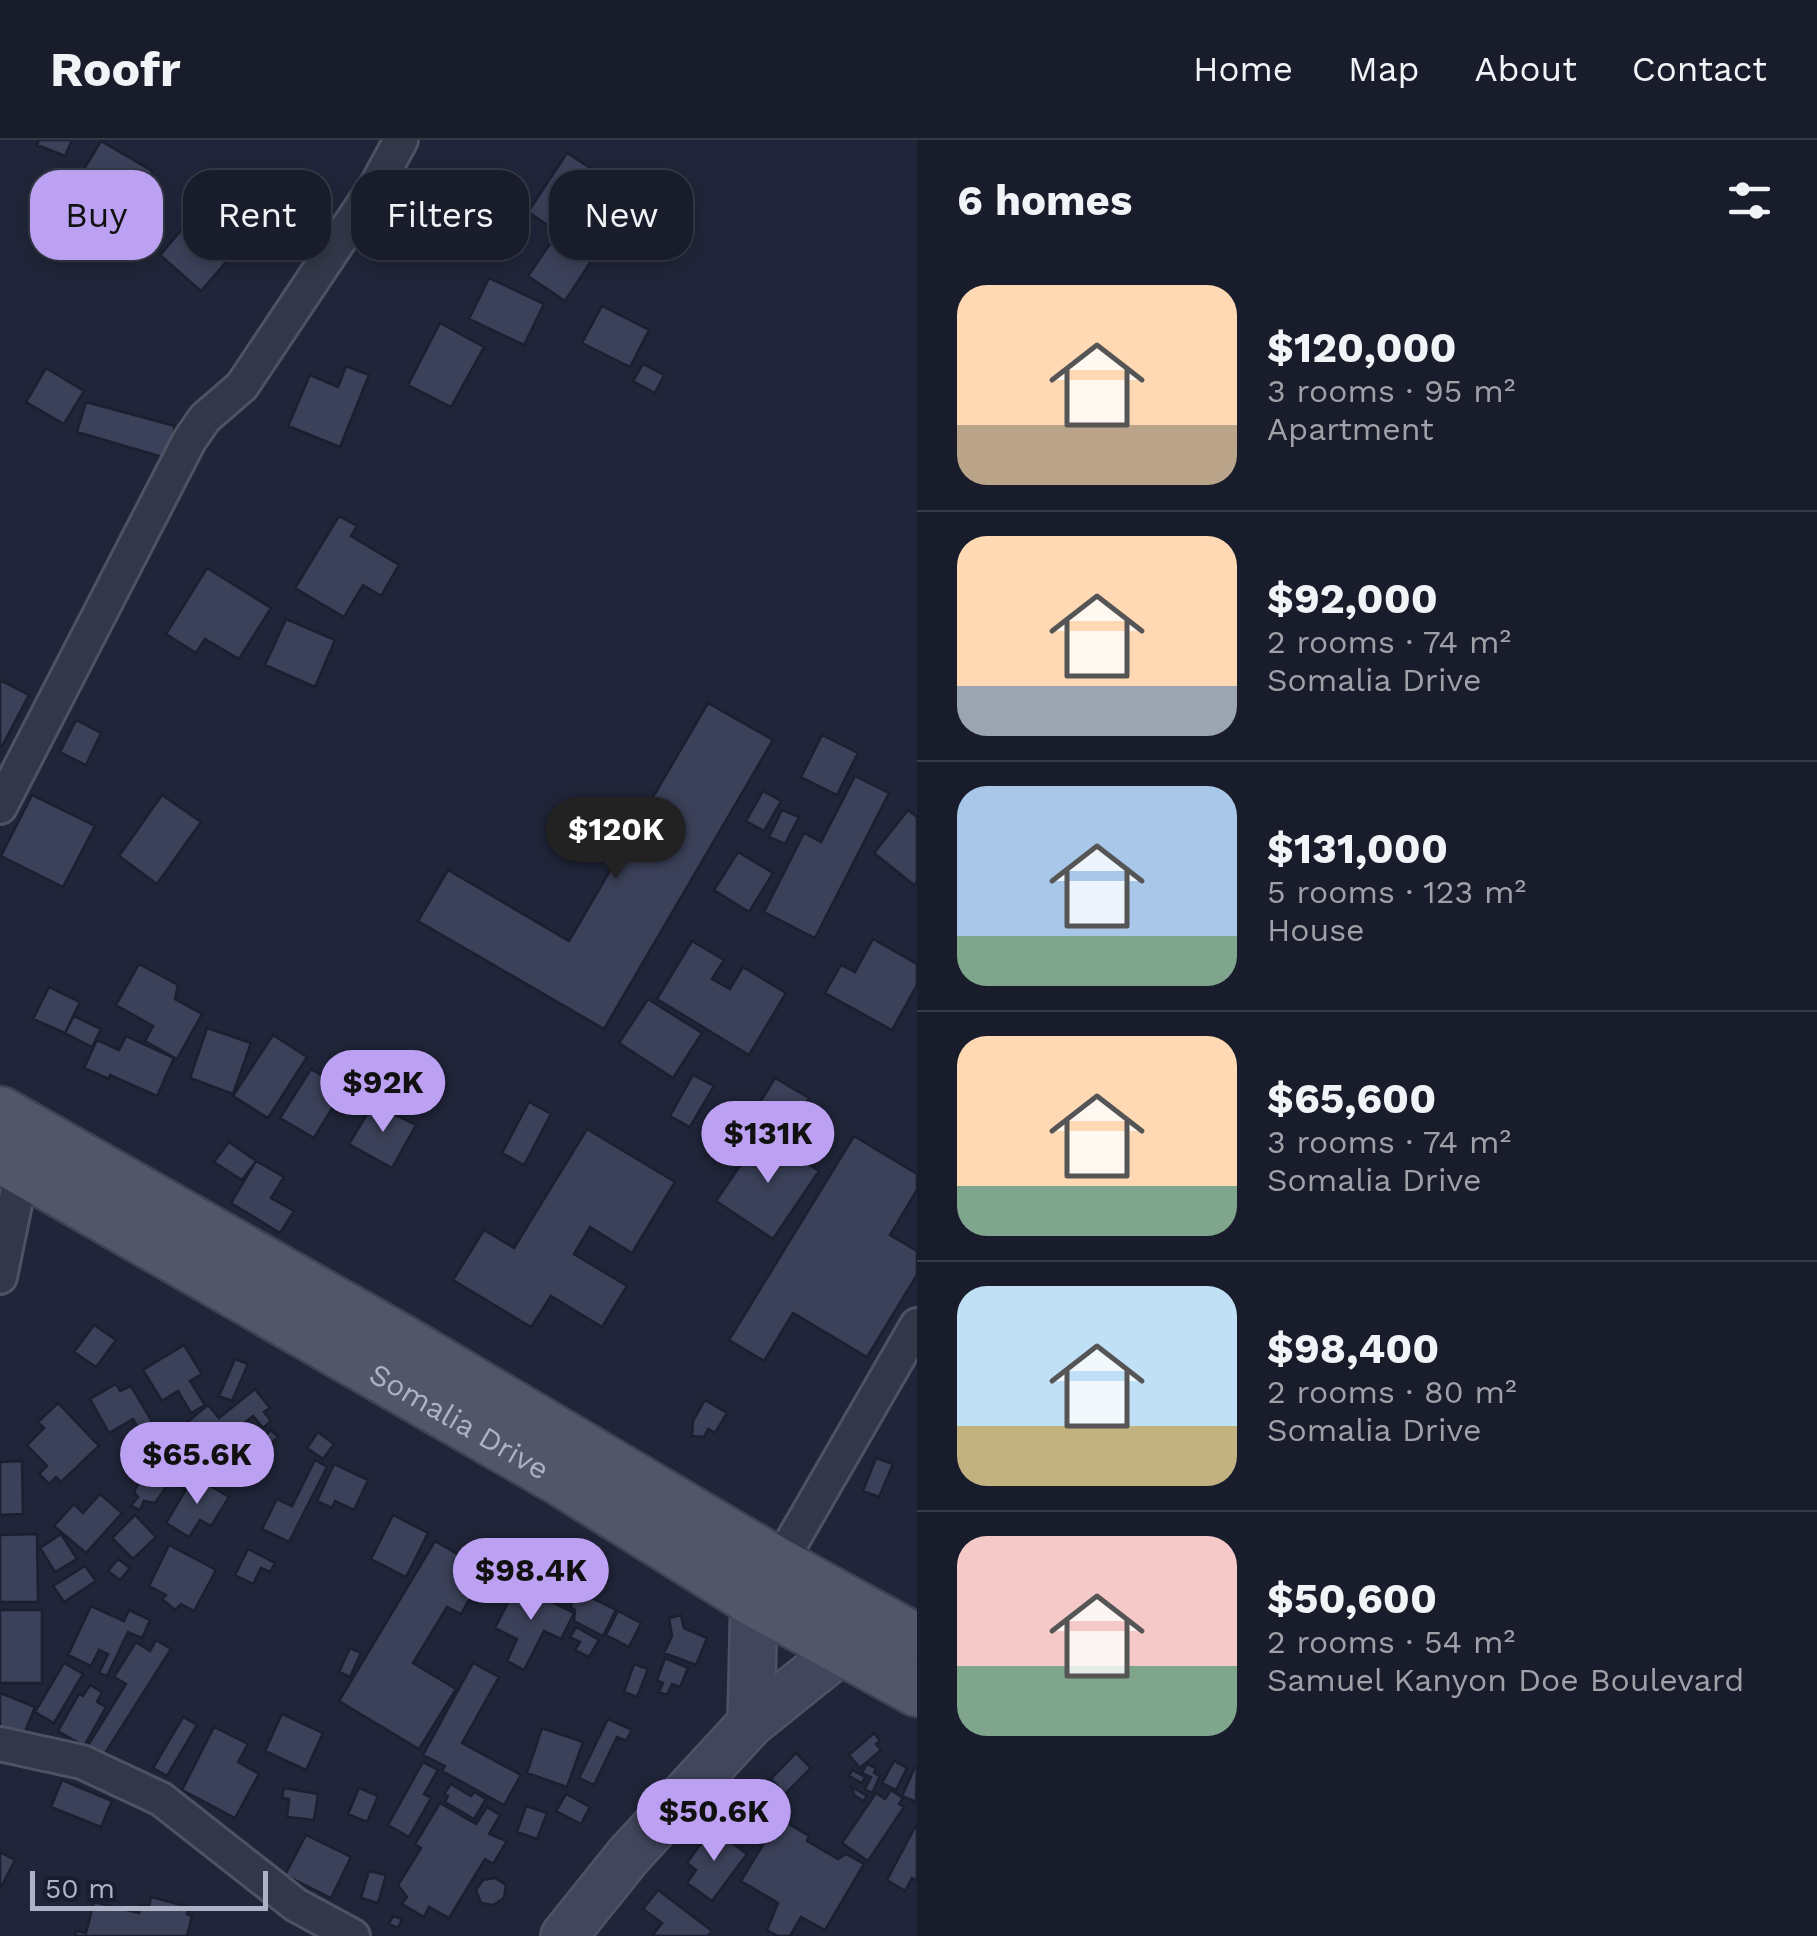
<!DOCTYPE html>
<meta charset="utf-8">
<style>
:root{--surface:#181c2b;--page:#212533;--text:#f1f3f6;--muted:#9fa1a9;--line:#363a47;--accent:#bca0f2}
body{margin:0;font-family:"Work Sans",sans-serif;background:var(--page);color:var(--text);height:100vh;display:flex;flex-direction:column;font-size:38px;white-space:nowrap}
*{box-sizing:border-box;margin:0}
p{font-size:32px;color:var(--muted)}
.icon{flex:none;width:55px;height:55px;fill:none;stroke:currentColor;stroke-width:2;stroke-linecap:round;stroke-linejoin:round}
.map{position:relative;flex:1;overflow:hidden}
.side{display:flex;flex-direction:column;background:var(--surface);width:900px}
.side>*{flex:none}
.hud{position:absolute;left:30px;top:30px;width:735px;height:90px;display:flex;gap:20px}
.scale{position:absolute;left:30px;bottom:25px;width:238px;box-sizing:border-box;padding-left:10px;border:5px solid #aeb2c6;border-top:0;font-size:28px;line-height:35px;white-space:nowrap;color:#aeb2c6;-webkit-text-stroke:8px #191d2d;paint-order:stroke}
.price{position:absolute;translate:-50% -85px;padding:0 22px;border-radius:35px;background:var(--accent);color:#111;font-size:32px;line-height:65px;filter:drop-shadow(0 2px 5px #0008)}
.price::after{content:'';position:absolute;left:50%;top:60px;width:30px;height:22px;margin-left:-15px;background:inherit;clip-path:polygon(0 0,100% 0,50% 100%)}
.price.selected{background:#222;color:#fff}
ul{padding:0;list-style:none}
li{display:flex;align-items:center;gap:30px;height:250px;padding:0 40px}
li+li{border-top:2px solid var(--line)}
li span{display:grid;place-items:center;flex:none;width:280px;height:200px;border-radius:30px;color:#555}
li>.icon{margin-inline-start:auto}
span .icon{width:120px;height:120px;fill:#fffc;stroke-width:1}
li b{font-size:42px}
h2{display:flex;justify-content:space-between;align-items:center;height:120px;padding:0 40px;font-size:42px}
.tag{padding:0 35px;border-radius:30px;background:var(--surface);box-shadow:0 5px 15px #0003,0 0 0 2px var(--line);font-size:35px;line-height:90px}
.tag.selected{background:var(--accent);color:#111}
header{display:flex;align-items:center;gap:60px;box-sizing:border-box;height:140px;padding:0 50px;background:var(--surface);border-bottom:2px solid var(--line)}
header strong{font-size:48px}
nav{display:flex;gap:55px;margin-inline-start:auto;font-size:35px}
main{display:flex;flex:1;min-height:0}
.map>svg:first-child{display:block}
.building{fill:#3b4159;stroke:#1b1f2f;stroke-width:2.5}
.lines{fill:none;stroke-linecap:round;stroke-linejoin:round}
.street-casing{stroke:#4e5264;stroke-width:38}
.secondary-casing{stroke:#4e5264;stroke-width:50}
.primary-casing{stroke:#3d4152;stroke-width:55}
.street{stroke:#333849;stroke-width:32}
.secondary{stroke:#41465c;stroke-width:45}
.primary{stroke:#515669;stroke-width:50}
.labels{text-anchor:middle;stroke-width:8;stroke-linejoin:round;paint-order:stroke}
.street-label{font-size:30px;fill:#aeb2c6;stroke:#191d2d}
</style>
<header>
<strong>Roofr</strong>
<nav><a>Home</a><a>Map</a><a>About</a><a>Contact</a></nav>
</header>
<main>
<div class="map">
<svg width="917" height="1796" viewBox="0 0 917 1796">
<rect width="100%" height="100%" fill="#202539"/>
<!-- building -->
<path class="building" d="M39,0h33l-7,16 -28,-11z
M101,1l51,30 -34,56 -51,-30z
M567,13l67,43 -69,105 -37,-25 30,-44 -30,-20z
M255,35l19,18 -26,25 -18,-18z
M199,70l41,36 -39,45 -41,-36z
M489,138l55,26 -20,41 -55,-26z
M602,166l47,24 -19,37 -48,-24z
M440,183l44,24 -33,60 -43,-22z
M643,224l21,11 -9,18 -22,-12z
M346,226l23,9 -29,72 -52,-21 22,-51 28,12z
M46,228l38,23 -20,33 -38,-22z
M86,262l89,24 -9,32 -89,-26z
M339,376l18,10 -6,10 48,29 -18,31 -18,-11 -19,32 -49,-29z
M207,428l64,40 -32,51 -34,-20 -9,14 -30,-19z
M286,479l49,21 -20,47 -50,-22z
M0,540l29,15 -27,51 -2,-1z
M708,563l65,37 -169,289 -186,-108 30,-51 121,71z
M76,580l25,13 -15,32 -26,-13z
M822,595l36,18 -21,42 -36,-18z
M855,636l34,17 -74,145 -51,-26 40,-79 17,9z
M763,651l18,10 -17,30 -18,-10z
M32,655l63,31 -32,61 -62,-31z
M162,655l39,27 -44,62 -38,-28z
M782,670l17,7 -14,27 -16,-7z
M908,670l9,7v64l-3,4 -40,-32z
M738,712l35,21 -24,39 -35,-22z
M873,799l44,25v21l-25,45 -67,-37 16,-28 14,7z
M692,801l32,19 -12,19 18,10 13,-22 43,26 -37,62 -92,-56z
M139,824l39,21 -3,14 27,15 -25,45 -32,-18 8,-15 -37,-21z
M49,847l31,15 -15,31 -32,-14z
M648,859l54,34 -29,45 -54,-35z
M74,876l27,13 -9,18 -27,-14z
M207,888l44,15 -18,51 -43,-16z
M273,895l34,22 -39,61 -35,-22z
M126,896l48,22 -17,38 -47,-21 -1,4 -25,-11 13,-28 22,10z
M311,929l33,20 -30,49 -34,-20z
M693,935l21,11 -24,41 -20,-11z
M775,938l34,20 -27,45 -34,-21z
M529,962l22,12 -27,51 -22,-12z
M373,964l43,21 -24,43 -43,-24z
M587,989l88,53 -43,71 -42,-26 -16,27 53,32 -25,41 -51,-31 -20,31 -78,-47 31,-50 30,18z
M762,993l57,38 -46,68 -57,-38z
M854,996l63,38v16l-27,45 27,16v24l-50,82 -74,-44 -29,48 -35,-21z
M229,1002l27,19 -14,19 -28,-18z
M256,1021l28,16 -13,21 23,13 -14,22 -49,-30z
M94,1185l22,15 -20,27 -22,-15z
M184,1205l18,29 -12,7 15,24 -14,8 -13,-22 -16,10 -19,-31z
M235,1219l13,5 -16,37 -13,-5z
M116,1244l4,7 11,-5 29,49 -14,8 -13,-24 -24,14 -19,-34z
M255,1249l15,19 -6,4 7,9 -8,7 -10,-12 -21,17 8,9 -11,9 5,6 -13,10 -7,-8 -12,10 -29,-35 35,-29 11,13z
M705,1260l22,13 -12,20 -7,-4 -4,8 -12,-1 1,-15z
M58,1263l41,43 -38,36 -5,-5 -7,7 -10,-10 8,-8 -20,-21 17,-17 -6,-6z
M271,1290l7,7 -17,17 -6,-7z
M318,1292l16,12 -11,15 -16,-11z
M876,1318l17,6 -14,33 -16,-6z
M182,1320l14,11 -13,17 -12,-8 -16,23 -11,-2 -4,9 -9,-4 7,-9 -4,-5 15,-27 12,7 4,-9 8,4z
M315,1320l12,7 -38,75 -27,-13 15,-30 15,7z
M22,1321l1,53 -23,1v-53z
M334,1324l34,16 -14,30 -19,-9 -3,7 -15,-7z
M194,1336l35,21 -18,29 -11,-6 -11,17 -23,-14z
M100,1354l22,19 -36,40 -32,-27 20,-22 9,9z
M135,1375l21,22 -23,22 -21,-21z
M393,1375l35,18 -22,44 -35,-18z
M37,1394l1,68h-38v-67z
M61,1394l16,25 -22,13 -15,-24z
M435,1401l51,30 -25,43 -14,-7 -34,56 43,26 -37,60 -80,-48z
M169,1405l47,25 -22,41 -13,-7 -6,6 -13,-11 4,-4 -17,-9z
M248,1409l27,14 -5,9 -9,-4 -8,16 -18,-9z
M118,1419l12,9 -10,12 -12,-9z
M85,1426l11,15 -32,21 -11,-16z
M517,1445l57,28 -13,26 -17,-8 -20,39 -17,-9 10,-22 -22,-11z
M578,1451l38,19 -13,26 -29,-15 1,-11 -5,-3z
M91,1466l33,15 5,-11 21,10 -8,18 -14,-6 -21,44 -8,-3 9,-19 -9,-4 -8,16 -23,-11z
M0,1470h42v73h-42z
M618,1471l23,12 -12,24 -23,-12z
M681,1475l3,13 23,10 -11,27 -32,-12 8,-17 -3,-18z
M576,1487l23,13 -10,17 -14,-7 5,-8 -10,-5z
M156,1500l15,9 -69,109 -15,-11 39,-63 -12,-7 22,-35 14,9z
M350,1508l11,5 -11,24 -11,-5z
M665,1518l23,10 -8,19 -8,-3 -5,11 -8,-3 4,-9 -6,-3z
M64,1523l19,11 -29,49 -19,-11z
M473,1523l26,14 -37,66 59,32 -17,30 -62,-34 3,-5 -22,-11z
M634,1524l14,5 -11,28 -13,-5z
M90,1545l12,7 -5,10 9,5 -22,39 -26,-15 21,-37 4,2z
M0,1553l35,14 -13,32 -22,-9z
M282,1574l41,19 -17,37 -41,-19z
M183,1577l14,8 -30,51 -14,-8z
M608,1579l24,11 -6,11 -9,-4 -23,48 -15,-7z
M214,1587l34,17 -10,18 21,12 -24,44 -53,-28z
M542,1588l41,14 -16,45 -40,-14z
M874,1593l6,8 -4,3 5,6 -21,18 -11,-13z
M796,1613l15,15 -26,26 -14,-15z
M894,1621l13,7 -11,22 -14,-7z
M423,1622l15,8 -14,24 7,4 -22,39 -21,-12z
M867,1624l9,4 -2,5 6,3 -8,17 -7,-4 6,-12 -9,-4z
M915,1627h2l-1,35 -14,-6z
M852,1630l13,7 -3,6 -13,-7z
M62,1640l50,21 -11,26 -50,-20z
M746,1640l13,13 6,-6 13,11 -22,24 -26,-24z
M451,1644l20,12 3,-4 12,7 -12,20 -29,-17 3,-6 -4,-2z
M852,1647l15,9 -4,5 -9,-6z
M284,1648l34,6 -4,26 -27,-3 2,-18 -7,-1z
M359,1648l19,8 -11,26 -19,-8z
M891,1650l12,8 -4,6 5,3 -36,54 -26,-18 34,-50 9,6z
M566,1654l24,13 -9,17 -25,-13z
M440,1663l36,21 11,-17 13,8 -11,19 18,7 -14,23 -8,-5 -36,59 -20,-11 -5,10 -22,-13 5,-7 -9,-12 23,-37 -6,-4z
M526,1666l21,7 -10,26 -20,-7z
M736,1672l9,10 6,-2 5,6 -22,18 -15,-18z
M779,1678l30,18 -2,5 31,18 8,-5 18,10 -39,66 -24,-13 -11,19h-12l-11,-6 11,-27 -37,-22z
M917,1683v58l-5,-3 -7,13 -18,-11z
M712,1688l35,26 -35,47 -25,-18 9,-13 -9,-7z
M306,1695l45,22 -20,41 -46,-23z
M0,1712l15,8 -15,29z
M369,1731l17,4 -8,28 -17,-5z
M495,1738l11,7 -2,13 -11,7 -12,-2 -5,-13 7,-10z
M658,1750l54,41 -4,5h-56l10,-13 -19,-14z
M151,1757l38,10 -2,7 5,2 -5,20h-112l1,-5 10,2 8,-31 45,11 3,-9 7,2z
M393,1776l9,3 -4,9 -9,-4z"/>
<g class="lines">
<defs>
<path id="street" d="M0,667l189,-366 16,-23 37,-32 135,-202 24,-44
M0,1137l22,-107
M779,1424l138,-239
M0,1604l82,18 79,37 135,106 57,31"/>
<path id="secondary" d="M751,1583l3,-122 17,-26
M564,1796l65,-81 122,-132 92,-74 21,-23"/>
<g id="primary">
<path d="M0,972l401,228 378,224 138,76"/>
<path id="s1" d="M0,1017l562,324 192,120 163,90"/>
</g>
</defs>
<!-- street casing -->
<use href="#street" class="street-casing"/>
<!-- secondary casing -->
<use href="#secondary" class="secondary-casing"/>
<!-- primary casing -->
<use href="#primary" class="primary-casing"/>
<!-- street -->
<use href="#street" class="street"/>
<!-- secondary -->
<use href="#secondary" class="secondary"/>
<!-- primary -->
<use href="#primary" class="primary"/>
</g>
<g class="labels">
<!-- street labels -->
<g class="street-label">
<text dy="10" stroke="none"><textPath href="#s1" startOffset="530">Somalia Drive</textPath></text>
</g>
</g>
</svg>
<div class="scale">50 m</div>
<b class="price selected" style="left:616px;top:742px">$120K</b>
<b class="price" style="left:383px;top:995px">$92K</b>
<b class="price" style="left:768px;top:1046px">$131K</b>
<b class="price" style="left:197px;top:1367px">$65.6K</b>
<b class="price" style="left:531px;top:1483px">$98.4K</b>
<b class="price" style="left:714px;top:1724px">$50.6K</b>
<div class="hud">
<a class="tag selected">Buy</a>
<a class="tag">Rent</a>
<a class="tag">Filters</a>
<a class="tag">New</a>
</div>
</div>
<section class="side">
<h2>6 homes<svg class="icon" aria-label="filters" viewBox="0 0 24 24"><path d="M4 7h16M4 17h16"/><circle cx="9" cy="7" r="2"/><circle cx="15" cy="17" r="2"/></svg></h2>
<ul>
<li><span style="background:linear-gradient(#ffd9b3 70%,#b9a48a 0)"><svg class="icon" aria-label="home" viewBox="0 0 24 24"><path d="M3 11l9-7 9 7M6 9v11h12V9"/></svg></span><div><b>$120,000</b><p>3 rooms · 95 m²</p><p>Apartment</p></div></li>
<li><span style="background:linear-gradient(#ffd9b3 75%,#9aa5b1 0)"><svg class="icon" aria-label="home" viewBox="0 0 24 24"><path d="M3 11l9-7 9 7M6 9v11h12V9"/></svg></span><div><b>$92,000</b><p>2 rooms · 74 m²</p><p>Somalia Drive</p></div></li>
<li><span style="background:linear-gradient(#a9c7e8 75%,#7fa58c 0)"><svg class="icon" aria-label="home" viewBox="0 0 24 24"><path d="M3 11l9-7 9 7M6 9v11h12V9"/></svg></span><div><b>$131,000</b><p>5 rooms · 123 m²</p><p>House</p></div></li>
<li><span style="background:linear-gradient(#ffd9b3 75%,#7fa58c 0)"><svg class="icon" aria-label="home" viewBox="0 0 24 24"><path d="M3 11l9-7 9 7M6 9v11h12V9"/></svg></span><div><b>$65,600</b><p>3 rooms · 74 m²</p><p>Somalia Drive</p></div></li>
<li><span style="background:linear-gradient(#bfe0f5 70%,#c2b280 0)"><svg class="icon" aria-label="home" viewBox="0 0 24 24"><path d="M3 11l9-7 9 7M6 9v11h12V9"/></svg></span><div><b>$98,400</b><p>2 rooms · 80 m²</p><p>Somalia Drive</p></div></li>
<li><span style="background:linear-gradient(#f6c9c9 65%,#7fa58c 0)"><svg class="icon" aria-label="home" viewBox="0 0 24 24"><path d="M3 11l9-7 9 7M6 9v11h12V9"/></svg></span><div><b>$50,600</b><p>2 rooms · 54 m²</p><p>Samuel Kanyon Doe Boulevard</p></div></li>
</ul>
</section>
</main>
